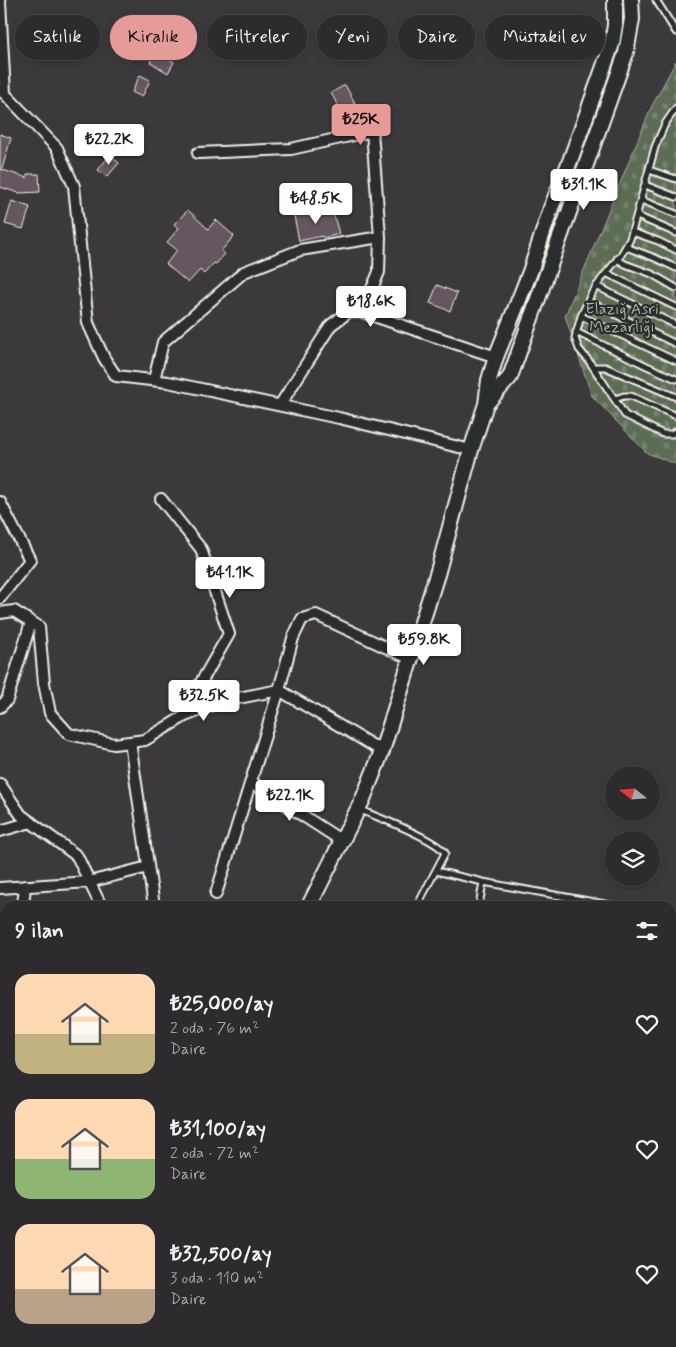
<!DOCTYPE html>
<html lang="tr">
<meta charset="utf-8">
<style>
:root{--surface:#2d2b2e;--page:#39373a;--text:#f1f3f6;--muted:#a7a7aa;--line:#48474a;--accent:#e69b98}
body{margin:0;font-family:Mynerve,sans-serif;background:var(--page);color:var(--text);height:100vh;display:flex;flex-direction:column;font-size:19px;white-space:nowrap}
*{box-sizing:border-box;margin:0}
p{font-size:16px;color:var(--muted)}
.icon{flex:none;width:28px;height:28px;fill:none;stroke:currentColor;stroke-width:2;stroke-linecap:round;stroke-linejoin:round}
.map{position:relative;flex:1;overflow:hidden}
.sheet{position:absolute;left:0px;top:901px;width:676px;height:446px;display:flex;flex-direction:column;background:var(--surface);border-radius:15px 15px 0 0;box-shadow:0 2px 8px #0003,0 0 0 1px var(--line)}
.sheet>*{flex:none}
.top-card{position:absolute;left:15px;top:15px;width:646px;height:45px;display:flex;gap:10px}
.needle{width:32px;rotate:287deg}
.buttons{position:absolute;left:605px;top:766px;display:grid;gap:10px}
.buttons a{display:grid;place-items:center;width:55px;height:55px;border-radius:50%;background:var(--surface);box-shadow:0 2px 8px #0003,0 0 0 1px var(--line);font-size:25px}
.price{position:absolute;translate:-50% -42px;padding:0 11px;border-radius:5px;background:#fff;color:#222;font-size:16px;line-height:32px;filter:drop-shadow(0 1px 2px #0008)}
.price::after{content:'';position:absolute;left:50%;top:30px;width:15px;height:11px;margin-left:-8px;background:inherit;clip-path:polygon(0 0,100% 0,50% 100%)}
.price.selected{background:var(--accent);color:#111}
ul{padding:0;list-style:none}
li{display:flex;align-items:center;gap:15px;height:125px;padding:0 15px}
li span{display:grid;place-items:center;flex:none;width:140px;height:100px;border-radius:15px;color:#555}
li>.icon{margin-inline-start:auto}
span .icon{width:60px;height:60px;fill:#fffc;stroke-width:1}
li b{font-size:21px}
h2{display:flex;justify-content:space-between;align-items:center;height:60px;padding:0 15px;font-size:21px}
.tag{padding:0 18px;border-radius:22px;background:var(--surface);box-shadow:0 2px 8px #0003,0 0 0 1px var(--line);font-size:18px;line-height:45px}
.tag.selected{background:var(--accent);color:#111}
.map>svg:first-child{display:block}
.built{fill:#4b464b}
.cemetery{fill:url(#cemetery-stones);stroke:#a8ae9e}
.building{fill:#655661;stroke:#f4f1e8}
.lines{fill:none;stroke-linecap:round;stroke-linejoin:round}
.lane-casing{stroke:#f4f1e8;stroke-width:9}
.street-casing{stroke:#f4f1e8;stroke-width:14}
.secondary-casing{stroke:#f4f1e8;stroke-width:18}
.lane{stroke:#2a2d2e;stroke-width:5}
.street{stroke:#2a2d2e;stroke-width:10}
.secondary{stroke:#2a2d2e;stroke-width:14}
.labels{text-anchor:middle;stroke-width:4.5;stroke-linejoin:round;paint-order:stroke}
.park-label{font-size:16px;fill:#afb5a5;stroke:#2a2d2e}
</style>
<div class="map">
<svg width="676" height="1347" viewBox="0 0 676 1347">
<defs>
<pattern id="cemetery-stones" width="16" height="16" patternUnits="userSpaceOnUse" patternTransform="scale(1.25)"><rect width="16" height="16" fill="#5b6c54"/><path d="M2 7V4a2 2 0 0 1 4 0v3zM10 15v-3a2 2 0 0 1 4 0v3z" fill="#73816d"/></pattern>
</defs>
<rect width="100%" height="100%" fill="#3c393d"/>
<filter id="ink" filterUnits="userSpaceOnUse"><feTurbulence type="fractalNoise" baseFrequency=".02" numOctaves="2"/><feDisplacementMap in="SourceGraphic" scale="10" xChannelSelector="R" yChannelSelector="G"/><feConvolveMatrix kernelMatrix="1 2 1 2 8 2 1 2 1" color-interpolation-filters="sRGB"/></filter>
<g filter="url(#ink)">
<!-- built -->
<path class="built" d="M671,1256l5,1v90h-312l1,-5h306z"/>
<!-- cemetery -->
<path class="cemetery" d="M676,61v403l-29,-11 -55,-57 -27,-80 87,-210z"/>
<!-- building -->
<path class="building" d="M156,52l18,10 -6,11 -18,-11z
M140,75l10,5 -8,17 -10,-5z
M345,85l10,18 -14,8 -10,-18z
M0,134l11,4 -9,31 -2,-1z
M110,155l9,8 -12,14 -9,-7z
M0,169l27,9v-4h12l1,18 -21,1 -19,-6z
M12,201l18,6 -7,22 -18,-5z
M332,208l7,26 -16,4 -1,-2 -23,5 -5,-25 16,-4v2z
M188,210l20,19 8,-9 18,16 -13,15 4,3 -9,10 -2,-1 -10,11 -4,-4 -12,13 -22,-19 11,-14 -10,-8 12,-14 -5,-4z
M437,285l20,8 -7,18 -20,-8z"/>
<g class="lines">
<defs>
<path id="lane" d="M656,0l20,32
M676,108l-11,16 -10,23 -25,92 -9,16 -18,22 -12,17 -10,22 -6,22 4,11 10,12 36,54 38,19h9l4,-3
M649,170l27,9
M645,185l31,12
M641,200l35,14
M637,216l39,17
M632,232l26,9 18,9
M626,247l29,11 21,10
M617,259l8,5 27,10 24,14
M606,273l70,34
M596,286l80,39
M588,301l88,43
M581,316l95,45
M576,332l71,34 29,13
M593,367h12l71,30
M615,399l9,-3h7l45,20
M360,810c18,7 76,29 85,43l-28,53
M436,871l47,11 133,24
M479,906l4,-24
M671,950c5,12 3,23 0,36
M671,1272l5,1
M671,1323l5,-4
M626,1342l23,5
M379,1347l1,-5
M456,1347l1,-5
M657,1347l1,-5"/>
<path id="street" d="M0,2l5,92
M0,90l5,4 52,54 17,38 14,137 16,35 12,18 52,6 171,36 132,32
M198,153l93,-4 81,-18 8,106 -1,35 -17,40
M154,380l9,-38 81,-70 56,-22 80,-13
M280,405l51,-80 19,-14 12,1 134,45
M161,499l40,50 28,85 -33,57 -2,21
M0,502l30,58 -30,38
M0,613l14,-2 25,16 5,56 6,30 19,21 45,10 31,-4 40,-24 38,-15 56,-11 103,61
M0,707l7,-7 24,-78
M130,742l24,164
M251,782l91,59
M0,784l21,31 56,41 24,50
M0,831l31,-9
M0,888l89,-6 59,-15
M216,894l63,-204 14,-52 9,-19 14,-4 95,44
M23,906l2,-20
M0,976l5,1
M0,1111l5,2
M0,1151l5,-7
M0,1193l5,2
M671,1231l5,1
M0,1252l5,2
M3,1347l2,-7"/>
<path id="secondary" d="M486,404l24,-27 116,-324 6,-34 -1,-19
M309,906l54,-107 19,-48 56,-180 33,-121 15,-46 3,-24 7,-23 34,-85 21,-64 19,-47 42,-117 3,-19v-25
M79,1347l2,-5"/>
</defs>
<!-- lane casing -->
<use href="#lane" class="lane-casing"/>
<!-- street casing -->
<use href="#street" class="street-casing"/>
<!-- secondary casing -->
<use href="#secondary" class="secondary-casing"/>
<!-- lane -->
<use href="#lane" class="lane"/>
<!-- street -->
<use href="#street" class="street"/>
<!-- secondary -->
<use href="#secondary" class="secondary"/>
</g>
</g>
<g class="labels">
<!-- park labels -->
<g class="park-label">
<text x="622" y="314">Elazığ Asri<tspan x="622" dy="18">Mezarlığı</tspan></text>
</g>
</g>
</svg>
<div class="buttons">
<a><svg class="needle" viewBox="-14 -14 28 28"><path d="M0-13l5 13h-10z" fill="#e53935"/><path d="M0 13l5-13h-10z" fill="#a7a7aa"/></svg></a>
<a><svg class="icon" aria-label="layers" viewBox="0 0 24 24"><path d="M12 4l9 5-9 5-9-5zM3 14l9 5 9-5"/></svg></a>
</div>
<b class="price selected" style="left:361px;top:146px">₺25K</b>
<b class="price" style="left:109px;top:166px">₺22.2K</b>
<b class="price" style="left:584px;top:211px">₺31.1K</b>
<b class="price" style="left:316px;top:225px">₺48.5K</b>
<b class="price" style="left:371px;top:328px">₺18.6K</b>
<b class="price" style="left:230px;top:599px">₺41.1K</b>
<b class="price" style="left:424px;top:666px">₺59.8K</b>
<b class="price" style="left:204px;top:722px">₺32.5K</b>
<b class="price" style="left:290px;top:822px">₺22.1K</b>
<div class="top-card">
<a class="tag">Satılık</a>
<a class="tag selected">Kiralık</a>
<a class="tag">Filtreler</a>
<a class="tag">Yeni</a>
<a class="tag">Daire</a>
<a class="tag">Müstakil ev</a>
</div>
<section class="sheet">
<h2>9 ilan<svg class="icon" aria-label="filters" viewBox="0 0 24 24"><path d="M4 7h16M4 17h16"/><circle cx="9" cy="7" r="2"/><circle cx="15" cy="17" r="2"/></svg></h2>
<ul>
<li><span style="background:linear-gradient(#ffd9b3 60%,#c2b280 0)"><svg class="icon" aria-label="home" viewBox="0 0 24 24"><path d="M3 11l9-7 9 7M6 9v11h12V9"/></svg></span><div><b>₺25,000/ay</b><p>2 oda · 76 m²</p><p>Daire</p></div><svg class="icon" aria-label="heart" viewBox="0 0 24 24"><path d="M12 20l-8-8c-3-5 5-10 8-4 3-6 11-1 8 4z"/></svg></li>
<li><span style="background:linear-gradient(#ffd9b3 60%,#8fb573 0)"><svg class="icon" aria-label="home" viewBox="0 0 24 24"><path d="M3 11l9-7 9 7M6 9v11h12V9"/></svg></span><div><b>₺31,100/ay</b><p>2 oda · 72 m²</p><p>Daire</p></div><svg class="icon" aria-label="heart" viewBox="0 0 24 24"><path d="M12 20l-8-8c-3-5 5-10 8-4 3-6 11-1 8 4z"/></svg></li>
<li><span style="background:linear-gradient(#ffd9b3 65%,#b9a48a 0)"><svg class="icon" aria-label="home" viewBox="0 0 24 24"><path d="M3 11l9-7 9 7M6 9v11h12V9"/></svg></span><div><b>₺32,500/ay</b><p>3 oda · 110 m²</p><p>Daire</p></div><svg class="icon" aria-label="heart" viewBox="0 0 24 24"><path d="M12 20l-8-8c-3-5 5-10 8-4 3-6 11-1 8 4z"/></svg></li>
</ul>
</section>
</div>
